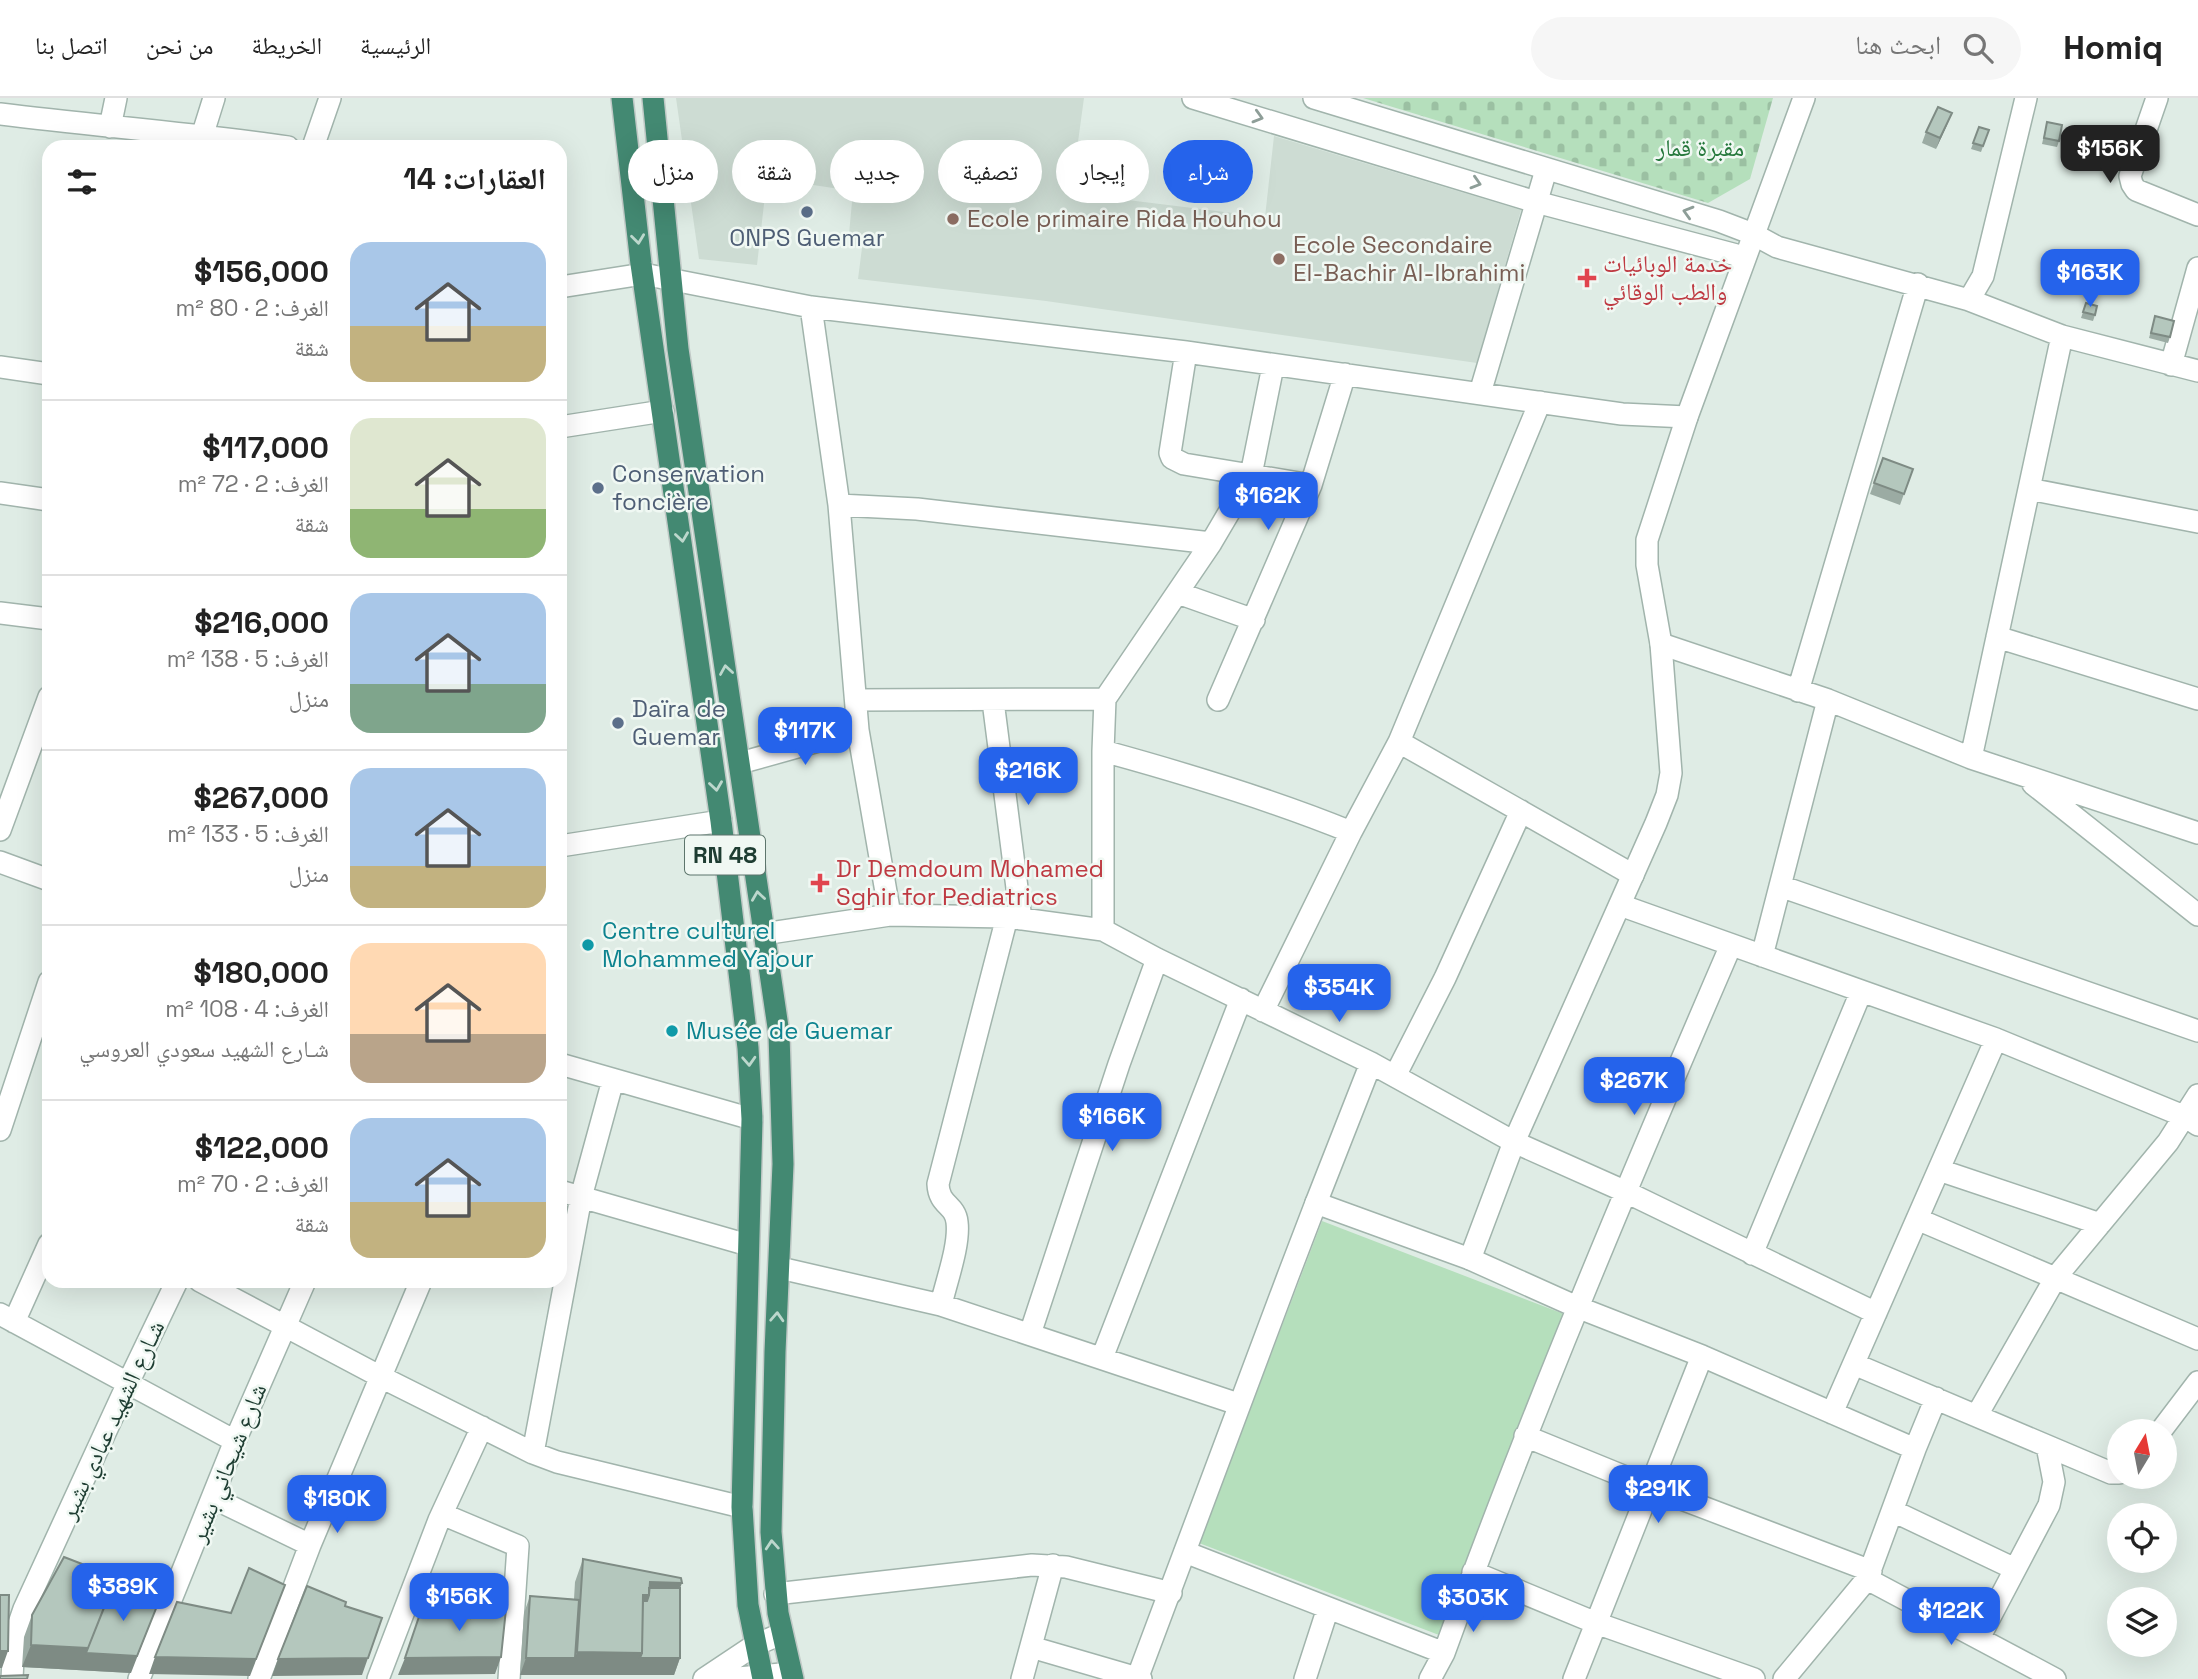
<!DOCTYPE html>
<html lang="ar">
<meta charset="utf-8">
<style>
:root{--surface:#fff;--page:#f6f6f6;--text:#222;--muted:#767676;--line:#e0e0e0;--accent:#2563eb}
body{margin:0;font-family:"Space Grotesk","Noto Naskh Arabic",sans-serif;background:var(--page);color:var(--text);direction:rtl;height:100vh;display:flex;flex-direction:column;font-size:26px;white-space:nowrap}
*{box-sizing:border-box;margin:0}
p{font-size:23px;color:var(--muted)}
.icon{flex:none;width:38px;height:38px;fill:none;stroke:currentColor;stroke-width:2;stroke-linecap:round;stroke-linejoin:round}
.map{position:relative;flex:1;overflow:hidden;direction:ltr}
.details{position:absolute;left:42px;top:42px;width:525px;height:1148px;display:flex;flex-direction:column;background:var(--surface);border-radius:21px;box-shadow:0 7px 28px #0002;direction:rtl}
.details>*{flex:none}
.hud{position:absolute;left:588px;top:42px;width:665px;height:63px;direction:rtl;display:flex;gap:14px}
.needle{width:46px;rotate:10deg}
.buttons{position:absolute;left:2107px;top:1321px;display:grid;gap:14px}
.buttons a{display:grid;place-items:center;width:70px;height:70px;border-radius:50%;background:var(--surface);box-shadow:0 7px 28px #0002;font-size:35px}
.price{position:absolute;translate:-50% -60px;padding:0 16px;border-radius:14px;background:var(--accent);color:#fff;font-size:23px;line-height:46px;filter:drop-shadow(0 2px 4px #0008)}
.price::after{content:'';position:absolute;left:50%;top:42px;width:21px;height:16px;margin-left:-10px;background:inherit;clip-path:polygon(0 0,100% 0,50% 100%)}
.price.current{background:#222;color:#fff}
ul{padding:0;list-style:none}
li{display:flex;align-items:center;gap:21px;height:175px;padding:0 21px}
li+li{border-top:2px solid var(--line)}
li span{display:grid;place-items:center;flex:none;width:196px;height:140px;border-radius:21px;color:#555}
li>.icon{margin-inline-start:auto}
span .icon{width:84px;height:84px;fill:#fffc;stroke-width:1}
li b{font-size:30px}
h2{display:flex;justify-content:space-between;align-items:center;height:84px;padding:0 21px;font-size:30px}
.pill{padding:0 24px;border-radius:32px;background:var(--surface);box-shadow:0 7px 28px #0002;font-size:24px;line-height:63px}
.pill.current{background:var(--accent);color:#fff}
header{display:flex;align-items:center;gap:42px;box-sizing:border-box;height:98px;padding:0 35px;background:var(--surface);border-bottom:2px solid var(--line)}
header strong{font-size:33px}
nav{display:flex;gap:38px;margin-inline-start:auto;font-size:24px}
.search{width:490px;height:63px;background:var(--page);display:flex;align-items:center;gap:18px;box-sizing:border-box;padding:0 24px;border-radius:38px;color:var(--muted);font-size:26px}
.map>svg:first-child{display:block}
.built{fill:#cddcd3}
.green{fill:#b5dfbc}
.cemetery{fill:url(#cemetery-stones)}
.lines{fill:none;stroke-linecap:round;stroke-linejoin:round}
.minor-casing{stroke:#a1b4ac;stroke-width:24}
.tertiary-casing{stroke:#a1b4ac;stroke-width:24}
.trunk-casing{stroke:#c0c9c6;stroke-width:24}
.minor{stroke:#fff;stroke-width:21}
.tertiary{stroke:#fff;stroke-width:21}
.trunk{stroke:#438972;stroke-width:21}
.wall{fill:#9baba3}
.shaded-wall{fill:#7e8b84}
.building{fill:#b4c7bd;stroke:#7e8b84;stroke-width:2}
.oneway{stroke:#8e9e98}
.oneway2{stroke:#bcd7cc}
.service-dot{fill:#5c6f8a;stroke:#f0f8f3;stroke-width:2.5}
.education-dot{fill:#8d6e63;stroke:#f0f8f3;stroke-width:2.5}
.health-dot{fill:#e0444e;stroke:#f0f8f3;stroke-width:2.5}
.culture-dot{fill:#0f9aa8;stroke:#f0f8f3;stroke-width:2.5}
.labels{text-anchor:middle;stroke-width:5;stroke-linejoin:round;paint-order:stroke}
.shield{fill:#f0f8f3;stroke:#5d756c;stroke-width:2}
.shield-label{font-size:23px;font-weight:bold;fill:#1e3d32}
.park-label{font-size:24px;fill:#25783c;stroke:#f0f8f3}
.education-label{font-size:24px;fill:#785e54;stroke:#f0f8f3;text-anchor:start}
.service-label{font-size:24px;fill:#4e5e75;stroke:#f0f8f3;text-anchor:start}
.health-label{font-size:24px;fill:#be3a42;stroke:#f0f8f3;text-anchor:start}
.culture-label{font-size:24px;fill:#0d838f;stroke:#f0f8f3;text-anchor:start}
.street-label{font-size:24px;fill:#1e3d32;stroke:#f0f8f3}
</style>
<header>
<strong>Homiq</strong>
<div class="search"><svg class="icon" aria-label="search" viewBox="0 0 24 24"><circle cx="10" cy="10" r="6"/><path d="M15 15l6 6"/></svg>ابحث هنا</div>
<nav><a>الرئيسية</a><a>الخريطة</a><a>من نحن</a><a>اتصل بنا</a></nav>
</header>
<div class="map">
<svg width="2198" height="1581" viewBox="0 0 2198 1581">
<defs>
<pattern id="cemetery-stones" width="16" height="16" patternUnits="userSpaceOnUse" patternTransform="scale(1.75)"><rect width="16" height="16" fill="#b5dfbc"/><path d="M2 7V4a2 2 0 0 1 4 0v3zM10 15v-3a2 2 0 0 1 4 0v3z" fill="#9bc0a2"/></pattern>
</defs>
<rect width="100%" height="100%" fill="#dfece5"/>
<!-- built -->
<path class="built" d="M676,0h408l-13,95 194,24 9,-81 247,74 -44,153 -431,-62 -188,-22 4,-31 -14,-3 5,-54 -86,-13 -10,87 -58,-6z"/>
<!-- green -->
<path class="green" d="M1322,1123l242,93 -125,321 -240,-92z"/>
<!-- cemetery -->
<path class="cemetery" d="M1363,0h410l-23,81 -42,24z"/>
<g class="lines">
<defs>
<path id="minor" d="M2157,0l-27,78 2,8 4,6 62,25
M0,16c96,12 192,19 288,33
M110,29l6,-29
M199,48l15,-48
M1753,136l24,13 192,53 14,-24 43,-178
M560,189l83,-13 168,33 375,45 436,62 65,3
M1969,202l93,36 136,35
M811,209l28,198 19,225 32,185
M1186,254l-16,101 2,5 12,6 127,21
M2171,267l27,-97
M0,269l49,7
M1480,295l66,-223
M560,329l103,-16
M2029,391l169,33
M0,395l49,7
M839,407l78,4 294,34
M1178,495l76,27
M0,515l49,6
M1997,539l201,62
M1661,546l167,56 143,58 91,-422
M1798,593l120,-407
M856,602l249,-1
M1218,602l93,-215 34,-111
M993,603l28,218
M1399,644l234,133
M1103,653c84,23 167,48 248,81l-88,179
M1971,660l227,75
M740,665l118,-33
M2033,686l165,131
M0,732l49,-133
M1351,734l48,-90 141,-340
M560,748l161,-25
M0,764l49,18
M1780,788l418,145
M1620,807l376,134 190,78 12,8
M1103,832v-179l2,-52 106,-156 40,-68 22,-109
M763,836l127,-19 117,2 96,13 54,29 214,104 143,79 110,49 252,122
M1762,858l66,-256
M560,966l192,55
M1395,978l50,-98 76,-167
M1939,1072l161,54
M560,1093l188,54
M1316,1105l55,-140
M1917,1121l281,120
M1752,1156l109,-262
M1470,1161l107,48 125,49 213,93
M780,1170l161,37 297,99
M200,1183l181,96 152,76 24,9 185,45
M941,1207c5,-23 19,-60 16,-83 -2,-18 -18,-16 -19,-38l69,-267
M0,1216l235,127
M14,1224l35,-78
M1030,1236l89,-270 38,-105
M1102,1260l139,-359
M1854,1266l257,109h8
M1832,1315l164,-374
M1977,1317l79,-138 112,-135 30,-47
M2160,1334l38,-50
M1525,1338l125,51 221,84
M533,1355l48,-256 32,-117
M213,1400l97,47
M1893,1413l122,58
M442,1416l76,32 -9,133
M1185,1454l259,101
M1473,1474l123,51 158,56
M1867,1481l188,100
M775,1496l257,-29 34,2 105,26
M1979,1540l70,-133 5,-23 -7,-36
M1031,1549l110,32
M12,1581l2,-41 10,-29 104,-226 49,-102
M139,1581l96,-238 70,-160
M259,1581l51,-134 111,-264
M378,1581l61,-159 43,-93
M1022,1581l31,-114
M1305,1581l23,-71
M1430,1581l14,-26c87,-240 186,-474 287,-708
M1574,1581l128,-323
M1784,1581l83,-100 48,-130 21,-51"/>
<path id="tertiary" d="M1193,0l343,104 208,55
M1314,0l405,123 34,13
M313,49l17,-49
M0,1032l49,-148
M704,1581l51,-34 26,-11
M728,1581l63,-6
M1137,1581c60,-159 118,-318 179,-476l154,56 44,-117 142,-319 11,-28 4,-22 -10,-129 -14,-79v-25l40,-123 117,-319"/>
<path id="trunk" d="M622,0l19,166 80,557 27,227 4,71 -10,388 6,98 15,74
M653,0l25,251 101,685 4,130 -8,188 -4,180 7,81 15,66"/>
</defs>
<!-- minor casing -->
<use href="#minor" class="minor-casing"/>
<!-- tertiary casing -->
<use href="#tertiary" class="tertiary-casing"/>
<!-- trunk casing -->
<use href="#trunk" class="trunk-casing"/>
<!-- minor -->
<use href="#minor" class="minor"/>
<!-- tertiary -->
<use href="#tertiary" class="tertiary"/>
<!-- trunk -->
<use href="#trunk" class="trunk"/>
</g>
<!-- wall -->
<path class="wall" d="M2047,24l12,19 -2,6 -15,-3z
M1947,27l-11,24 -14,-6 4,-11z
M1979,29l10,3 -8,22 -10,-3z
M2086,205l9,12 -2,6 -12,-3z
M2155,218l15,21 -2,6 -19,-5z
M1883,360l30,11 -13,36 -30,-11z
M583,1461l97,29v70l-6,17h-154l4,-62 6,-17 44,3 1,-17z
M114,1485l17,90 -109,-6 2,-30 8,-22z"/>
<!-- shaded-wall -->
<path class="shaded-wall" d="M1952,15l-5,12 -11,24 4,-11z
M650,1484l32,1 -8,22 -33,12 2,-22z
M285,1487l-35,91 -101,-2 6,-17z
M108,1502l51,1 -28,72 -109,-6 9,-22z
M0,1553h8l-6,17h-2z
M577,1554l65,1 38,5 -6,17h-154l6,-17h49z
M501,1559l-6,17 -97,1 7,-17z
M368,1560l-6,17 -90,1 6,-17z"/>
<!-- building -->
<path class="building" d="M1938,9l14,6 -12,25 -14,-6z
M2047,24l15,3 -3,16 -15,-3z
M1979,29l10,3 -6,16 -10,-3z
M2086,205l11,3 -2,9 -12,-3z
M2155,218l19,5 -4,16 -19,-4z
M1883,360l30,11 -9,25 -30,-11z
M64,1459l52,20 -28,71 -57,-3 1,-30z
M583,1461l98,19 1,5 -32,-1 -1,13h-6l-1,58 -65,-1z
M249,1470l36,17 -29,74 -101,-2 22,-55 54,11z
M114,1485l45,18 -22,55 -51,-3z
M307,1488l39,16 -1,4 37,12 -14,40 -90,1z
M649,1490h31v70h-40l2,-5 1,-52h4l2,-6z
M0,1497h9l-1,56h-8z
M530,1498l49,4 -4,58h-49z
M477,1502l29,9 -5,48 -96,1 18,-53 47,13z
M28,1577l-1,4h-27v-3z"/>
<!-- one-way arrows -->
<defs><path id="oneway-chevron" d="M-2-3.5L2.5 0L-2 3.5" fill="none" stroke-width="1.6" stroke-linecap="round" stroke-linejoin="round" transform="scale(1.75)"/></defs>
<g class="oneway">
<use href="#oneway-chevron" transform="translate(1258 19) rotate(16)"/>
<use href="#oneway-chevron" transform="translate(1476 85) rotate(17)"/>
<use href="#oneway-chevron" transform="translate(1688 114) rotate(-164)"/>
</g>
<g class="oneway2">
<use href="#oneway-chevron" transform="translate(638 141) rotate(83)"/>
<use href="#oneway-chevron" transform="translate(682 439) rotate(82)"/>
<use href="#oneway-chevron" transform="translate(726 572) rotate(-99)"/>
<use href="#oneway-chevron" transform="translate(716 688) rotate(82)"/>
<use href="#oneway-chevron" transform="translate(758 798) rotate(-98)"/>
<use href="#oneway-chevron" transform="translate(749 963) rotate(87)"/>
<use href="#oneway-chevron" transform="translate(777 1219) rotate(-87)"/>
<use href="#oneway-chevron" transform="translate(772 1447) rotate(-94)"/>
</g>
<!-- markers -->
<g class="service-dot">
<circle cx="807" cy="114" r="7"/>
<circle cx="598" cy="390" r="7"/>
<circle cx="618" cy="625" r="7"/>
</g>
<g class="education-dot">
<circle cx="953" cy="121" r="7"/>
<circle cx="1279" cy="161" r="7"/>
</g>
<g class="health-dot">
<path d="M1583.5 169.5h7v7h7v7h-7v7h-7v-7h-7v-7h7z"/>
<path d="M816.5 774.5h7v7h7v7h-7v7h-7v-7h-7v-7h7z"/>
</g>
<g class="culture-dot">
<circle cx="588" cy="847" r="7"/>
<circle cx="672" cy="933" r="7"/>
</g>
<g class="labels">
<!-- shield labels -->
<rect class="shield" x="685" y="737.5" width="80" height="39" rx="5"/>
<g class="shield-label">
<text x="725" y="765">RN 48</text>
</g>
<!-- park labels -->
<g class="park-label">
<text x="1700" y="58">مقبرة قمار</text>
</g>
<!-- education labels -->
<g class="education-label">
<text x="967" y="129">Ecole primaire Rida Houhou</text>
<text x="1293" y="155">Ecole Secondaire<tspan x="1293" dy="28">El-Bachir Al-Ibrahimi</tspan></text>
</g>
<!-- service labels -->
<g class="service-label">
<text x="807" y="148" text-anchor="middle">ONPS Guemar</text>
<text x="612" y="384">Conservation<tspan x="612" dy="28">foncière</tspan></text>
<text x="632" y="619">Daïra de<tspan x="632" dy="28">Guemar</tspan></text>
</g>
<!-- health labels -->
<g class="health-label">
<text x="1603" y="174">خدمة الوبائيات<tspan x="1603" dy="28">والطب الوقائي</tspan></text>
<text x="836" y="779">Dr Demdoum Mohamed<tspan x="836" dy="28">Sghir for Pediatrics</tspan></text>
</g>
<!-- culture labels -->
<g class="culture-label">
<text x="602" y="841">Centre culturel<tspan x="602" dy="28">Mohammed Yajour</tspan></text>
<text x="686" y="941">Musée de Guemar</text>
</g>
<!-- street labels -->
<g class="street-label">
<text transform="translate(112 1322) rotate(-65)" y="8">شـارع الشهيد عبادي بشير</text>
<text transform="translate(228 1365) rotate(-68)" y="8">شارع شيحاني بشير</text>
</g>
</g>
</svg>
<div class="buttons">
<a><svg class="needle" viewBox="-14 -14 28 28"><path d="M0-13l5 13h-10z" fill="#e53935"/><path d="M0 13l5-13h-10z" fill="#767676"/></svg></a>
<a><svg class="icon" aria-label="locate" viewBox="0 0 24 24"><circle cx="12" cy="12" r="6"/><path d="M12 2v4M12 18v4M2 12h4M18 12h4"/></svg></a>
<a><svg class="icon" aria-label="layers" viewBox="0 0 24 24"><path d="M12 4l9 5-9 5-9-5zM3 14l9 5 9-5"/></svg></a>
</div>
<b class="price current" style="left:2110px;top:87px">$156K</b>
<b class="price" style="left:2090px;top:211px">$163K</b>
<b class="price" style="left:1268px;top:434px">$162K</b>
<b class="price" style="left:805px;top:669px">$117K</b>
<b class="price" style="left:1028px;top:709px">$216K</b>
<b class="price" style="left:1339px;top:926px">$354K</b>
<b class="price" style="left:1634px;top:1019px">$267K</b>
<b class="price" style="left:1112px;top:1055px">$166K</b>
<b class="price" style="left:1658px;top:1427px">$291K</b>
<b class="price" style="left:337px;top:1437px">$180K</b>
<b class="price" style="left:123px;top:1525px">$389K</b>
<b class="price" style="left:459px;top:1535px">$156K</b>
<b class="price" style="left:1473px;top:1536px">$303K</b>
<b class="price" style="left:1951px;top:1549px">$122K</b>
<div class="hud">
<a class="pill current">شراء</a>
<a class="pill">إيجار</a>
<a class="pill">تصفية</a>
<a class="pill">جديد</a>
<a class="pill">شقة</a>
<a class="pill">منزل</a>
</div>
<section class="details">
<h2>العقارات: 14<svg class="icon" aria-label="filters" viewBox="0 0 24 24"><path d="M4 7h16M4 17h16"/><circle cx="9" cy="7" r="2"/><circle cx="15" cy="17" r="2"/></svg></h2>
<ul>
<li><span style="background:linear-gradient(#a9c7e8 60%,#c2b280 0)"><svg class="icon" aria-label="home" viewBox="0 0 24 24"><path d="M3 11l9-7 9 7M6 9v11h12V9"/></svg></span><div><b>$156,000</b><p>الغرف: 2 · 80 m²</p><p>شقة</p></div></li>
<li><span style="background:linear-gradient(#dfe7d0 65%,#8fb573 0)"><svg class="icon" aria-label="home" viewBox="0 0 24 24"><path d="M3 11l9-7 9 7M6 9v11h12V9"/></svg></span><div><b>$117,000</b><p>الغرف: 2 · 72 m²</p><p>شقة</p></div></li>
<li><span style="background:linear-gradient(#a9c7e8 65%,#7fa58c 0)"><svg class="icon" aria-label="home" viewBox="0 0 24 24"><path d="M3 11l9-7 9 7M6 9v11h12V9"/></svg></span><div><b>$216,000</b><p>الغرف: 5 · 138 m²</p><p>منزل</p></div></li>
<li><span style="background:linear-gradient(#a9c7e8 70%,#c2b280 0)"><svg class="icon" aria-label="home" viewBox="0 0 24 24"><path d="M3 11l9-7 9 7M6 9v11h12V9"/></svg></span><div><b>$267,000</b><p>الغرف: 5 · 133 m²</p><p>منزل</p></div></li>
<li><span style="background:linear-gradient(#ffd9b3 65%,#b9a48a 0)"><svg class="icon" aria-label="home" viewBox="0 0 24 24"><path d="M3 11l9-7 9 7M6 9v11h12V9"/></svg></span><div><b>$180,000</b><p>الغرف: 4 · 108 m²</p><p>شـارع الشهيد سعودي العروسي</p></div></li>
<li><span style="background:linear-gradient(#a9c7e8 60%,#c2b280 0)"><svg class="icon" aria-label="home" viewBox="0 0 24 24"><path d="M3 11l9-7 9 7M6 9v11h12V9"/></svg></span><div><b>$122,000</b><p>الغرف: 2 · 70 m²</p><p>شقة</p></div></li>
</ul>
</section>
</div>
